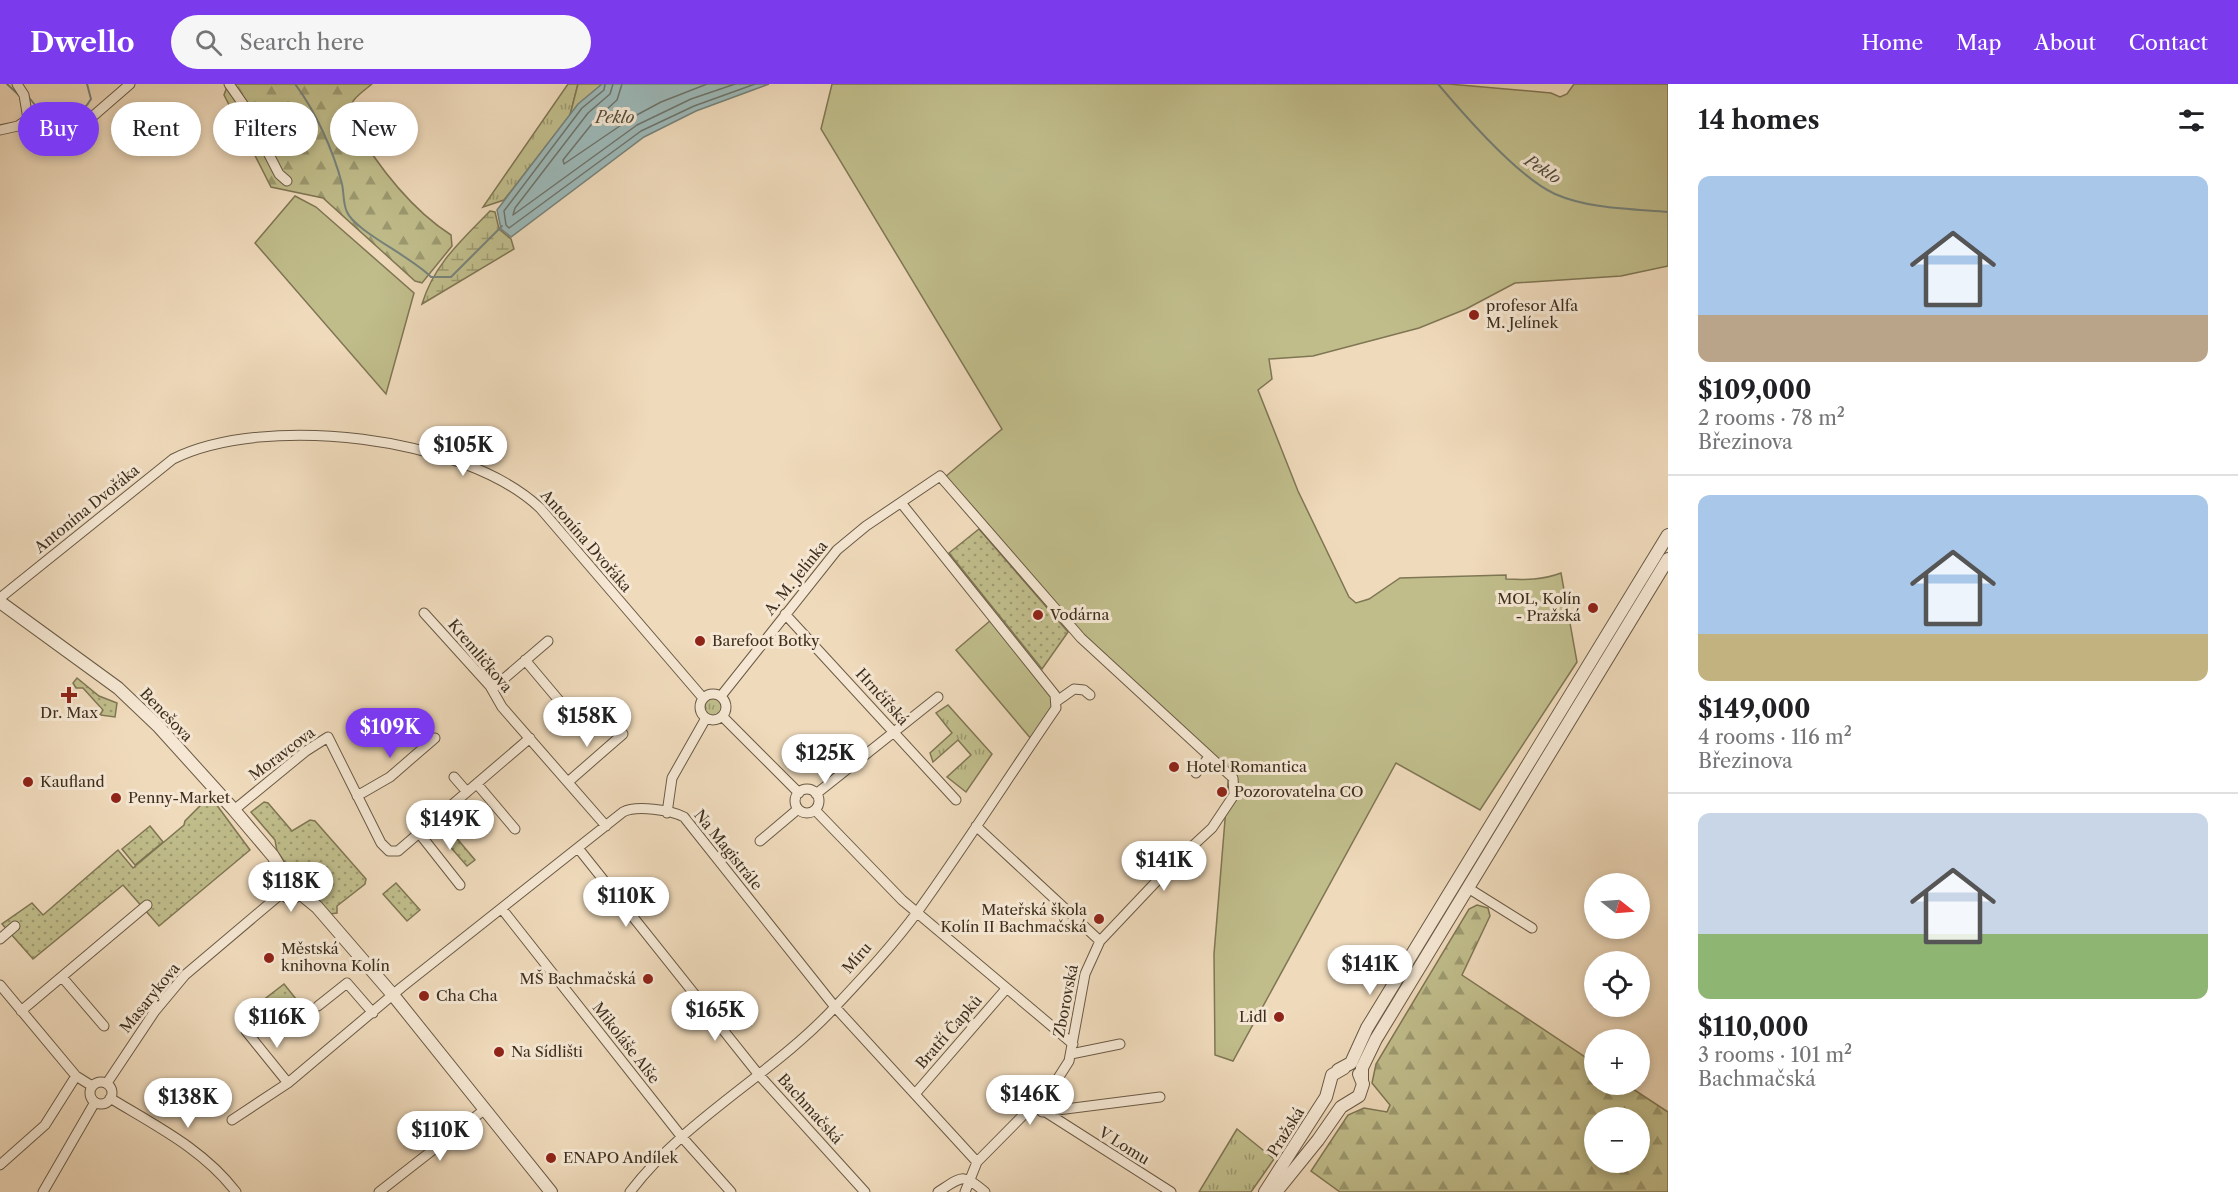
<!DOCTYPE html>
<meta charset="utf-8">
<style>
:root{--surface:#fff;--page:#f6f6f6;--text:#202124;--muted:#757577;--line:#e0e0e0;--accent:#7c3aed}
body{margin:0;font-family:"Libre Caslon Text",serif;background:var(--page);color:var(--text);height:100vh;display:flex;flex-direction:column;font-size:22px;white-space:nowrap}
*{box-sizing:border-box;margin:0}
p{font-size:20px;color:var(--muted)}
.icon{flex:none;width:33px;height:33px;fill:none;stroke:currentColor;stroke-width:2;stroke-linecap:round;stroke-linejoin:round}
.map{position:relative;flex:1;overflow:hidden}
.details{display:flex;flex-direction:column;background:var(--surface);width:570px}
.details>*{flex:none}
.hud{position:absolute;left:18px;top:18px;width:570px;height:54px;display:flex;gap:12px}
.needle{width:39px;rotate:107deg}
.controls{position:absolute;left:1584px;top:789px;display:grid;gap:12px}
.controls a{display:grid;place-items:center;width:66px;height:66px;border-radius:50%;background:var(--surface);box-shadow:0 3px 9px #0003;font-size:30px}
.price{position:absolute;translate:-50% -51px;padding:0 14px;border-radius:21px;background:#fff;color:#222;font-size:20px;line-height:39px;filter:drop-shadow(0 2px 3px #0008)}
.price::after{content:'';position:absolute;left:50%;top:36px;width:18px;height:14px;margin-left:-9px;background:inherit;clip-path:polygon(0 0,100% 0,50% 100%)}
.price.current{background:var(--accent);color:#fff}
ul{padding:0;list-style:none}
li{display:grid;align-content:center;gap:12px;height:318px;padding:0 30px}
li+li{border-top:2px solid var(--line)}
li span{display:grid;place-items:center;height:186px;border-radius:12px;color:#555}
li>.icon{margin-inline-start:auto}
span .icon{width:108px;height:108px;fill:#fffc;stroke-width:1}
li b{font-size:26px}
h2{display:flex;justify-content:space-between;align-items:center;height:72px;padding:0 30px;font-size:26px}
.tag{padding:0 21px;border-radius:27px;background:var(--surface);box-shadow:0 3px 9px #0003;font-size:21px;line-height:54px}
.tag.current{background:var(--accent);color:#fff}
header{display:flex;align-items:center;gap:36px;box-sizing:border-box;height:84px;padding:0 30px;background:var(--accent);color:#fff}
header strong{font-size:28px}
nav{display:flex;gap:33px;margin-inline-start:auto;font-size:21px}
.search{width:420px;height:54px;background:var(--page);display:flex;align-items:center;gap:15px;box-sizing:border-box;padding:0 21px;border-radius:33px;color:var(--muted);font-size:22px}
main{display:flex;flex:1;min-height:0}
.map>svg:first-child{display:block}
.grass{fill:url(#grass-tufts);stroke:#7f7654;stroke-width:1.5}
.forest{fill:url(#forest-firs);stroke:#7f7654;stroke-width:1.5;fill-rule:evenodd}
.wetland{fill:url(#wetland-marsh);stroke:#7f7654;stroke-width:1.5}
.park{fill:url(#park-dots);stroke:#7f7654;stroke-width:1.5}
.garden{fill:#c0bd8b;stroke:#7f7654;stroke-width:1.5}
.water{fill:#9cb9b9;stroke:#76827b;stroke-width:1.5}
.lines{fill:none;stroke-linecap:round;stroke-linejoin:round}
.shore{stroke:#6d746c;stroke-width:1.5}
.stream{stroke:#76827b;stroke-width:2}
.minor-casing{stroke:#6a5a45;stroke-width:11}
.tertiary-casing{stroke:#6a5a45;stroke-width:14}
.minor{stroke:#f5e7d3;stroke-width:9}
.tertiary{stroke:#f5e7d3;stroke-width:12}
.poi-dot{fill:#8f2418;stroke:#f5e7d3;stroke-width:2}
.labels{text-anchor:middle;stroke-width:6;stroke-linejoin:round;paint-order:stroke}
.poi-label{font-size:15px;fill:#3e2f1e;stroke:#f5e7d3;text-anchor:start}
.street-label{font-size:15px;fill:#3e2f1e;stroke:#f5e7d3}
.water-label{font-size:16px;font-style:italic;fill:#514b3d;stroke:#f5e7d3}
</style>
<header>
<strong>Dwello</strong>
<div class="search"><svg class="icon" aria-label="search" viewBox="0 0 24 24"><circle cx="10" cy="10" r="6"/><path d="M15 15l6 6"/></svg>Search here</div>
<nav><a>Home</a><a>Map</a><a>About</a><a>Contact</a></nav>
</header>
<main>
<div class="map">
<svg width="1668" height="1108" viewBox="0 0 1668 1108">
<defs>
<pattern id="grass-tufts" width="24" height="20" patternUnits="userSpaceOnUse" patternTransform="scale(1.5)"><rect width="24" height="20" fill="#c0bd8b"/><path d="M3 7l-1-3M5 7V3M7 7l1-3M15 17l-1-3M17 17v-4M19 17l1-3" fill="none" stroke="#9d9a71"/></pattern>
<pattern id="forest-firs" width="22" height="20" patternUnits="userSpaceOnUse" patternTransform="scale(1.5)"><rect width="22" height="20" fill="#c0bd8b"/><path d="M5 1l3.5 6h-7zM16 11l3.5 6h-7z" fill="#9d9a71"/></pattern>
<pattern id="wetland-marsh" width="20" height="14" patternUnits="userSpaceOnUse" patternTransform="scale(1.5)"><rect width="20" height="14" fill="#c0bd8b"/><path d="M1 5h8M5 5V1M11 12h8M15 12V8" fill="none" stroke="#9d9a71"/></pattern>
<pattern id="park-dots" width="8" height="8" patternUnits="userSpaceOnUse" patternTransform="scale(1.5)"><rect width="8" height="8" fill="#c0bd8b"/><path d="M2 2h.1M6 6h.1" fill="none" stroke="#9d9a71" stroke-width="1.8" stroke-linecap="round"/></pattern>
</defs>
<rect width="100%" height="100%" fill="#efdabb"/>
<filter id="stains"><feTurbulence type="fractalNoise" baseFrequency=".00333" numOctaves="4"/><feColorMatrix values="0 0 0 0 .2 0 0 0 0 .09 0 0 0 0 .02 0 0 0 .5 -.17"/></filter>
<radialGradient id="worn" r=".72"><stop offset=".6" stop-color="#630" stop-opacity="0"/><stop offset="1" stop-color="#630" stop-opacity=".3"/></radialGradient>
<!-- grass -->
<path class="grass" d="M568,0h10l-8,31 -66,85 -21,7z
M704 623a9 9 0 1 1 18 0a9 9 0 1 1-18 0Z
M948,621l44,49 -26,38 -19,-15 24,-22 -13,-15 -25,22 -3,-9 22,-20 -16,-20z
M1237,1045l37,30 -23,33h-52z"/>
<!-- forest -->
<path class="forest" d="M228,0h144c-11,9 -24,17 -24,32 25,43 61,92 103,119l1,11 -30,37 -7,-2 -92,-83 -52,-11 -47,-92z
M578,0h24l-32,31z
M1477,821l11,3 2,8 -28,59 132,88v21l33,1 41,27v80h-328l-29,-21 37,-56 16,-7 23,4 3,-7 -18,-22 4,-19 93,-155zM1594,1034h46v44h-46z"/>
<!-- wetland -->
<path class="wetland" d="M490,127l5,1 4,17 12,10 3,10 -92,55c12,-40 40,-64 68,-93z"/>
<!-- park -->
<path class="park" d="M979,445l89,103 -26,37 -93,-116z
M77,594l22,18 18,7 -2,14 -15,-2 3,-5 -20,-22h-7l-3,-5z
M210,712l40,54 -91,76 -36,-41 -90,74 -31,-35 30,-21 11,12 75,-65 15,18 51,-43 1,-4z
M264,718l4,1 24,28 18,-11 5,1 51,58 -1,5 -28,22v7l-7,1 -21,-22 -6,-15 -15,-10 -11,-16 -2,-11 -24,-28z
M150,742l13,16 -28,23 -13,-16z
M454,751l21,25 -8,6 -21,-24z
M396,799l24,27 -13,11 -24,-27z
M284,900l16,20 -43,34 -17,-20z"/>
<!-- garden -->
<path class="garden" d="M832,0h617l102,9 9,4 7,-3 7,-10h94v182l-47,10 -106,7 -49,26 -47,19 -106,28 -44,3 3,20 -14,11 40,101 51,106 7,6 13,-4 31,-21 106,-3v4c19,1 37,1 55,-6l16,89 -97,148 -84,-47 -163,298 -18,-6 -1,-101 15,-183 -146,-136 -138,-158 57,-48 -181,-300z
M295,112l21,11 98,86 -28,101 -131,-151z
M991,536l64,80 -2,8 -21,32 -76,-90z"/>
<!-- water -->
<path class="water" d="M602,0h167l-73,27 -52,26 -133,100 -10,-8 -4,-19 81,-106z"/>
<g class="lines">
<!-- shore -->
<path class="shore" d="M605,0l-1,6 -22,18 -78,103 2,14 3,3 132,-97 53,-25 61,-22
M613,0l-3,10 -22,19 -73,95 -2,7 124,-90 54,-26 44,-15
M622,0l-5,16 -22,20 -32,40 1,4 69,-47 28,-15 46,-18"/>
<!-- stream -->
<path class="stream" d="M7,0l15,14
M295,0c21,28 38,66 47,100 2,9 1,20 5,28 8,19 65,45 84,65h20l51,-51
M1438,0c27,32 80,93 117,110 34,15 77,15 113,18
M27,11l16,20c19,1 38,3 48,-16l-4,-15"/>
<defs>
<path id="minor" d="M17,0l7,11 4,24
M229,0l14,20 36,70 8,7
M0,46l18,-4 10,-7 48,6 16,-8 38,-33
M0,514l173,-139c92,-46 291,-23 367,49l163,190
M424,529l66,73 12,21 104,119
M785,530l171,186
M525,576l37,44
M492,605l56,-48
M700 623a13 13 0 1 1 26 0a13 13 0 1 1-26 0Z
M721,612l116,-146 29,-24 74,-50 141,162 152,140 1,17 -22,33 -41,38 -71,75 -15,33 -16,87 -14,22 -78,79 -12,30
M1057,617l17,-12 10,1 6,5
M722,632l77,77
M1196,689l13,-16
M454,693l13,15
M568,698l55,-48
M477,700l38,45
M795 717a12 12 0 1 1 24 0a12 12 0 1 1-24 0Z
M816,710l122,-97
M357,712l33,-19 45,-39
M234,726l72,-59 22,-14 53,106 8,8h9l132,-113
M815,726l87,90 171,144
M667,729l5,-35 34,-60
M976,742l124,115
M419,749l41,52
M760,757l38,-32
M578,764l181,227 106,117
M1468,804l64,40
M502,825l179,227 50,56
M0,855l15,-13
M62,893l42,49
M0,901l76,91 16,10
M318,922l29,-23 26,30
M21,927l126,-106
M246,947l42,52
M1071,970l49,-10
M90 1009a11 11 0 1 1 22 0a11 11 0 1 1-22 0Z
M107,999l48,-72 30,-36 97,-82
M915,1010l91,-105
M110,1014c46,28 93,51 126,94
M1033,1020l138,88
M1042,1028l118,-15
M232,1036l56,-37 114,-96 221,-175c13,-7 48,-2 61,5l151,190 142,155
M0,1081l45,-40 31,-49
M43,1108l52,-90
M379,1108l105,-82
M630,1108c57,-75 142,-117 205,-185 28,-30 59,-63 83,-96 48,-67 92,-136 138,-203l-1,-13 -153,-191
M938,1108c25,-16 24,-19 47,0"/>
<path id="tertiary" d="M0,518l118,86 41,39 75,83 39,46 12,20
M280 802a11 11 0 1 1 22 0a11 11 0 1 1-22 0Z
M300,809l17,14 76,88 158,197
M1338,986l13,-7 16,-35 301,-493
M1362,997v-13l14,-29 292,-480
M1265,1108l61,-95 6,-22 12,-7
M1276,1108l42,-52 23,-33 18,-11 4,-12 -4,-10"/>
</defs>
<!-- minor casing -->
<use href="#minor" class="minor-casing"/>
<!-- tertiary casing -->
<use href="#tertiary" class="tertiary-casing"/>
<!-- minor -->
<use href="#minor" class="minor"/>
<!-- tertiary -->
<use href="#tertiary" class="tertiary"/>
</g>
<!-- markers -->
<g class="poi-dot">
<circle cx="1474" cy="231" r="6"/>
<circle cx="1593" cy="524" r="6"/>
<circle cx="1038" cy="531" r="6"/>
<circle cx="700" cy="557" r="6"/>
<path d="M66 602h6v6h6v6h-6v6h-6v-6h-6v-6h6z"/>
<circle cx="1174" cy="683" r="6"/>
<circle cx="28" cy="698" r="6"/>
<circle cx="1222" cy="708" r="6"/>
<circle cx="116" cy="714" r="6"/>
<circle cx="1099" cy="835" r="6"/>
<circle cx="269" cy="874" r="6"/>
<circle cx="648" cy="895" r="6"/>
<circle cx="424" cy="912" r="6"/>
<circle cx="1279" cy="933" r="6"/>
<circle cx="499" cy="968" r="6"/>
<circle cx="551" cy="1074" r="6"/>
</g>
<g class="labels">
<!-- poi labels -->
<g class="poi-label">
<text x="1486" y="227">profesor Alfa<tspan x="1486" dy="17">M. Jelínek</tspan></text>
<text x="1581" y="520" text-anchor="end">MOL, Kolín<tspan x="1581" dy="17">- Pražská</tspan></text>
<text x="1050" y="536">Vodárna</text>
<text x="712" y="562">Barefoot Botky</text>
<text x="69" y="634" text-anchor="middle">Dr. Max</text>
<text x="1186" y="688">Hotel Romantica</text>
<text x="40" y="703">Kaufland</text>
<text x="1234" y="713">Pozorovatelna CO</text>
<text x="128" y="719">Penny-Market</text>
<text x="1087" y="831" text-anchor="end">Mateřská škola<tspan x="1087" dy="17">Kolín II Bachmačská</tspan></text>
<text x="281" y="870">Městská<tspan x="281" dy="17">knihovna Kolín</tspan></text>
<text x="636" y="900" text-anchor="end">MŠ Bachmačská</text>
<text x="436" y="917">Cha Cha</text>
<text x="1267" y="938" text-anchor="end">Lidl</text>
<text x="511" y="973">Na Sídlišti</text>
<text x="563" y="1079">ENAPO Andílek</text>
</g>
<!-- street labels -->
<g class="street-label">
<text transform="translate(87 425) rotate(-39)" y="5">Antonína Dvořáka</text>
<text transform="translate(586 457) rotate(49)" y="5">Antonína Dvořáka</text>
<text transform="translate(796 494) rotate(-51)" y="5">A. M. Jelínka</text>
<text transform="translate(480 572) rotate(50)" y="5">Kremličkova</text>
<text transform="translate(882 613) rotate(48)" y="5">Hrnčířská</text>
<text transform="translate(166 631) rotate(46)" y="5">Benešova</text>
<text transform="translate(282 670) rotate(-37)" y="5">Moravcova</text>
<text transform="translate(728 766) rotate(51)" y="5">Na Magistrále</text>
<text transform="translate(857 874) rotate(-49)" y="5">Míru</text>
<text transform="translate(150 914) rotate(-51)" y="5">Masarykova</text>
<text transform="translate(1066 917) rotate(-79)" y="5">Zborovská</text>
<text transform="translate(949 948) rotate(-49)" y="5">Bratří Čapků</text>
<text transform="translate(626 959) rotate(52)" y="5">Mikoláše Alše</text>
<text transform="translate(810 1025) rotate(48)" y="5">Bachmačská</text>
<text transform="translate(1286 1048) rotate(-58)" y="5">Pražská</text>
<text transform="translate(1124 1062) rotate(32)" y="5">V Lomu</text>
</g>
<!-- water labels -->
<g class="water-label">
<text x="615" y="39">Peklo</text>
<text transform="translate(1543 85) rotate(33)" y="6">Peklo</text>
</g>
</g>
<rect width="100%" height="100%" filter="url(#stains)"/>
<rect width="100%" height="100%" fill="url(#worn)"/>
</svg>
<div class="controls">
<a><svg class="needle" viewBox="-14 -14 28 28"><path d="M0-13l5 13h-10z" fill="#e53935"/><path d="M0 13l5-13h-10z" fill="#757577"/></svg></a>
<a><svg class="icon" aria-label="locate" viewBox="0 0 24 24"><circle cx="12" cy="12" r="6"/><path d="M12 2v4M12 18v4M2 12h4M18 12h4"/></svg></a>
<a>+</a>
<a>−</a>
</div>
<b class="price" style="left:463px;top:393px">$105K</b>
<b class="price" style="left:587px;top:664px">$158K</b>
<b class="price current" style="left:390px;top:675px">$109K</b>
<b class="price" style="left:825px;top:701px">$125K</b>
<b class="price" style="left:450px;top:767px">$149K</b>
<b class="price" style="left:1164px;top:808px">$141K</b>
<b class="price" style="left:291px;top:829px">$118K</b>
<b class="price" style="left:626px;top:844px">$110K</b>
<b class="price" style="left:1370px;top:912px">$141K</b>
<b class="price" style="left:715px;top:958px">$165K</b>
<b class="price" style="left:277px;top:965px">$116K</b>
<b class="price" style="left:1030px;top:1042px">$146K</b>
<b class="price" style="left:188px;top:1045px">$138K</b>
<b class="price" style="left:440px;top:1078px">$110K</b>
<div class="hud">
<a class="tag current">Buy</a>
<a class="tag">Rent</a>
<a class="tag">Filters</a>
<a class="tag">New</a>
</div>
</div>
<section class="details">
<h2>14 homes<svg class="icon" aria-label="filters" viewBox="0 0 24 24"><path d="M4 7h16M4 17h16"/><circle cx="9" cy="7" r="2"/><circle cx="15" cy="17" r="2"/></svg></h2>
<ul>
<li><span style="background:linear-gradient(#a9c7e8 75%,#b9a48a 0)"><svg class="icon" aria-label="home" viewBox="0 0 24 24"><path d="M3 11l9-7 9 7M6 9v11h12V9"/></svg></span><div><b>$109,000</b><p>2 rooms · 78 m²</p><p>Březinova</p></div></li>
<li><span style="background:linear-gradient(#a9c7e8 75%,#c2b280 0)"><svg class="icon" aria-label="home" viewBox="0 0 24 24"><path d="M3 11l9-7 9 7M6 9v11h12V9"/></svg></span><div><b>$149,000</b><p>4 rooms · 116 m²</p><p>Březinova</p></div></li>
<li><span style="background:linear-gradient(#c9d6e8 65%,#8fb573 0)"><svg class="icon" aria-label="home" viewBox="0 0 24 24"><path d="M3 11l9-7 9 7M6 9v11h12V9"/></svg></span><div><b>$110,000</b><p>3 rooms · 101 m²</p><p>Bachmačská</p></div></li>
</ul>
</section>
</main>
